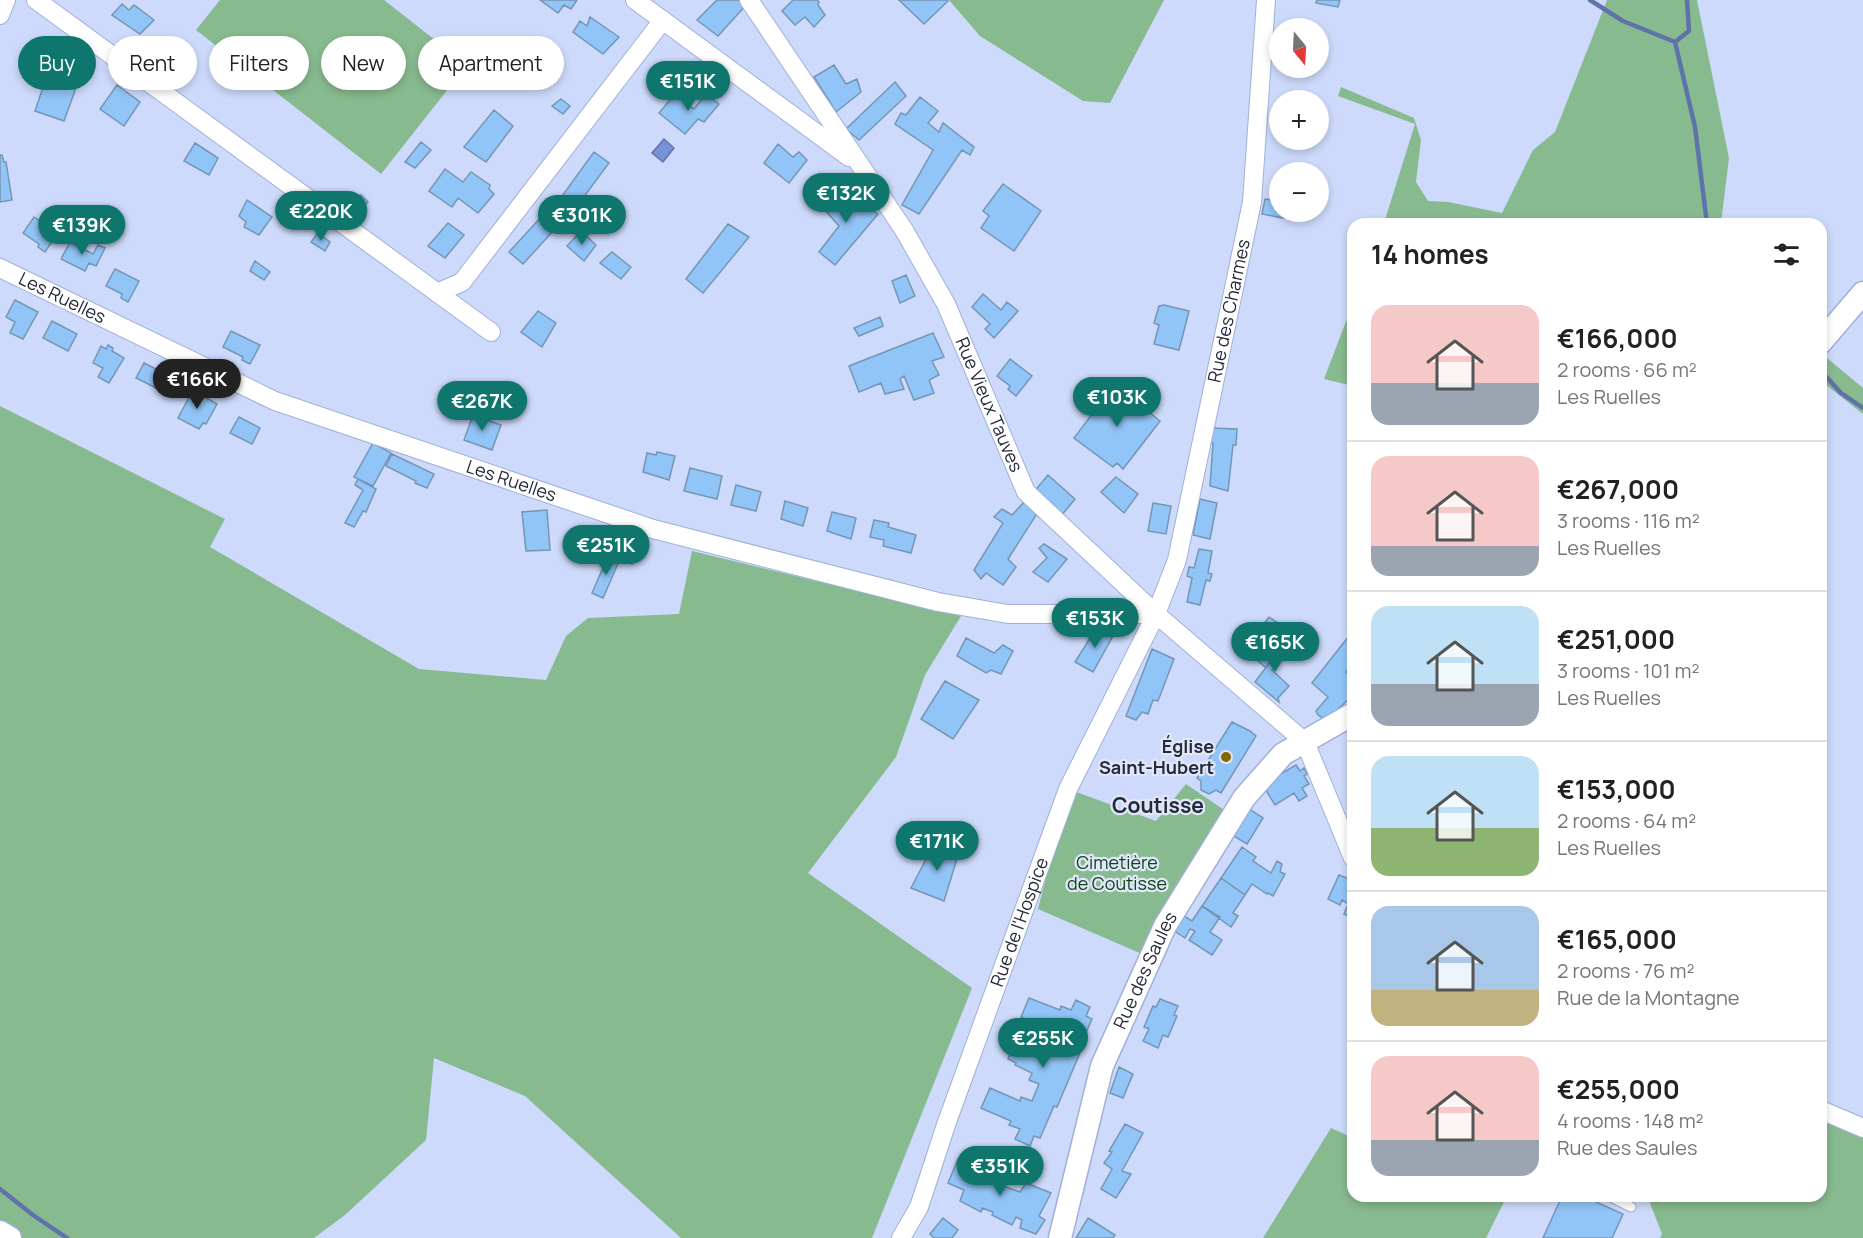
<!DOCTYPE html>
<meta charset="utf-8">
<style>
:root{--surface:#fff;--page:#f2f2f2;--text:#222;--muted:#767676;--line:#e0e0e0;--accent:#0f766e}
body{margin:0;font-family:Manrope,sans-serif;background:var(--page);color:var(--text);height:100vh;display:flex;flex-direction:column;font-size:22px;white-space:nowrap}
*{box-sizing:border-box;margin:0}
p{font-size:20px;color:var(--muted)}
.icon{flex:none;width:33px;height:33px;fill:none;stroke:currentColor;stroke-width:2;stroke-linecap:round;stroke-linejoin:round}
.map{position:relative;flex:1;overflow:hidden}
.details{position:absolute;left:1347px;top:218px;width:480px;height:984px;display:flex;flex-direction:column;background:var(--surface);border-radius:18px;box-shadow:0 3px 9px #0003}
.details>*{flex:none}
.top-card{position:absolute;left:18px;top:36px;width:570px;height:54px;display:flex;gap:12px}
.needle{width:39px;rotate:162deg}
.buttons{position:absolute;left:1269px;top:18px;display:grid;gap:12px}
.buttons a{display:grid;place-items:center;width:60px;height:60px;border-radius:50%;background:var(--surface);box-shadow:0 3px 9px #0003;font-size:30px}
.price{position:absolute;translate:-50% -51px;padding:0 14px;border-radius:21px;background:var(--accent);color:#fff;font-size:20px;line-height:39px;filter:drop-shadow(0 2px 3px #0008)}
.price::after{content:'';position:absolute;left:50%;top:36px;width:18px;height:14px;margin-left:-9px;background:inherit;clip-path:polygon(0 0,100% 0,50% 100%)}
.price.current{background:#222;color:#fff}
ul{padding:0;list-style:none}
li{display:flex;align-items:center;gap:18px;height:150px;padding:0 24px}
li+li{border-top:2px solid var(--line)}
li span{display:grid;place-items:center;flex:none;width:168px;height:120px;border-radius:18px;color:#555}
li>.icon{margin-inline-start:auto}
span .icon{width:72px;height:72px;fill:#fffc;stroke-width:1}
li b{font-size:26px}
h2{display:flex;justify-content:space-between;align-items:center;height:72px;padding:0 24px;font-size:26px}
.pill{padding:0 21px;border-radius:27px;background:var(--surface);box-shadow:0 3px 9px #0003;font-size:21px;line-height:54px}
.pill.current{background:var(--accent);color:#fff}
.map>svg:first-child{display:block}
.green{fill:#88ba8f}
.water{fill:#7892da;stroke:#5f73aa;stroke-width:1.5}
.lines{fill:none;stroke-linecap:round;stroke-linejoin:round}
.stream{stroke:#5f73aa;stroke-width:4.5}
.building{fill:#92c5f7;stroke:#7595b5;stroke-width:1.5}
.service-casing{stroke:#a0b0d8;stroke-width:11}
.minor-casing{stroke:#a0b0d8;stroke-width:20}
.tertiary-casing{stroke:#a0b0d8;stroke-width:25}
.service{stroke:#fff;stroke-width:9}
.minor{stroke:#fff;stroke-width:18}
.tertiary{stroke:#fff;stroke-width:22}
.poi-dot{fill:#856700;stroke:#e1e7f8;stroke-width:2}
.labels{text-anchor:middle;stroke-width:4.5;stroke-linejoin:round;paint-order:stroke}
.street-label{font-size:18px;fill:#242a39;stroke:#e1e7f8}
.poi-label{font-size:18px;font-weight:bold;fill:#242a39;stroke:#e1e7f8;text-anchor:end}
.park-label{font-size:18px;fill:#0e431d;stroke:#e1e7f8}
.quarter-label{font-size:21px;font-weight:bold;fill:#242a39;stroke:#e1e7f8}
</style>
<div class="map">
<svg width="1863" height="1238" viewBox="0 0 1863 1238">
<rect width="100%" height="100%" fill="#cddafb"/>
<!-- green -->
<path class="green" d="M220,0h164l83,65 -86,109 -185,-144z
M949,0h215l-54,103 -27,-2 -103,-65z
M1607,0h90l32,158 -8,65h-337l31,-99 -77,-28 3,-9 73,31 7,22 -5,42 12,19 20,1 54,11 31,-63 22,-18z
M1353,303v83l-29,-7z
M1821,353l42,35v26l-42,-33z
M0,406l225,113 -15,28 209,122 127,11 20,-44 22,-18 91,-4 13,-63 269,65 -36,59 -29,82 -88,116 164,115 -100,250h-191l-156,-142 -91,-38 -8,82 -81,75 -31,23h-314z
M1186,784l41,28 -85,142 -104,-45 30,-120 88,32z
M1821,1118l42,19v101h-203l2,-4 -14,-36 1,-2h172z
M1331,1128l22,10v58h140l12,4 -19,38h-223z"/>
<!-- water -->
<path class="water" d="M664,139l10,9 -11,14 -11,-9z"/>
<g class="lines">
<!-- stream -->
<path class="stream" d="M1590,0l33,21 52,21 20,85 12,97
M1675,42l14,-11 -2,-31
M1821,371l20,22 22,15
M0,1189l33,26 34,23"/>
</g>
<!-- building -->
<path class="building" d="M540,0h37l-6,9 -7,-4 -6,8z
M717,0h25l5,4 -29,32 -21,-16z
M793,0h24l2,2 -1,3 7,10 -11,12 -9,-10 -10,8 -13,-14z
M899,0h47l2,1 -24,23z
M1317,0h23l-2,7 -22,-4z
M122,4l7,6 5,-5 20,15 -14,14 -28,-19z
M590,17l29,20 -16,17 -30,-22 7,-11 7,5z
M498,54l18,12 -7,11 -17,-14z
M834,65l12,19 11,-5 4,13 -25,20 -22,-35z
M47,75l30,10 -13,36 -29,-10z
M895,82l11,14 -47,44 -13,-11z
M117,85l23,17 -16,24 -24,-17z
M675,94l19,15 12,-15 13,10 -15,18 -6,-3 -13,15 -26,-21z
M920,97l18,14 -10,12 11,9 4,-9 31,24 -4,8 -8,-5 -43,64 -17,-9 31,-55 -38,-26 6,-11 5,2z
M561,99l9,7 -7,8 -11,-8z
M494,110l19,16 -27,36 -22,-15z
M421,142l10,8 -16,18 -10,-6z
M195,143l23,15 -9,17 -25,-14z
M778,144l15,13 6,-5 8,8 -18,23 -25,-20z
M594,152l15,11 -32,43 -15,-10z
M0,155h2l2,7h2l6,38 -12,2z
M445,169l18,13 8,-10 19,13 -1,4 5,5 -16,19 -20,-15 -6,9 -23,-16z
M1003,184l38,27 -27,40 -33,-23 8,-12 -6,-5z
M844,187l34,27 -43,51 -16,-13 20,-26 -15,-17z
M361,195l7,7 -12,14 -9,-7 8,-8 2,1z
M1265,199l15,2v11h4l-1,6 -21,-4z
M247,200l25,17 -13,18 -15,-8 2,-5 -7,-6z
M308,206l19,13 -10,12 -19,-11z
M542,216l13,13 -32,35 -14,-12z
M34,217l24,16 -13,19 -7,-5 1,-3 -16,-11z
M448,223l16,12 -19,23 -17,-12z
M728,224l21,13 -46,56 -17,-14z
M581,231l15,14 -12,16 -17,-15z
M318,233l12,9 -5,9 -14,-9z
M70,242l23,12 5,-9 7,3 -9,18 -7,-3 -4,8 -24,-12z
M612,252l19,15 -10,12 -21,-16z
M255,261l15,11 -6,8 -14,-9z
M115,269l24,12 -11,21 -7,-4 1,-4 -16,-8z
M906,275l9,21 -15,7 -8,-22z
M983,294l18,16 6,-8 11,9 -24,27 -9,-9 5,-5 -18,-17z
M15,300l23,12 -15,27 -13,-6 5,-11 -9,-5z
M1164,305l25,6 -10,39 -25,-6 5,-19 -5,-2 5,-17z
M538,311l18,12 -14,24 -21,-15z
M880,317l3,9 -24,10 -5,-8z
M52,321l25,13 -9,17 -25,-13z
M231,331l29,14 -10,19 -8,-4 1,-3 -20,-10z
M933,333l11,24 -12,4 7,14 -10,5 5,13 -20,7 -10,-24 -4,3 4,10 -19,5 -4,-11 -22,9 -10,-26z
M108,345l5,3 -1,3 12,7 -15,25 -11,-6 5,-9 -10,-5 8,-17 5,3z
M1010,359l22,17 -16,20 -8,-7 2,-3 -13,-10z
M144,363l24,12 -8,15 -24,-12z
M1115,384l45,37 -37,48 -6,-6 -4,4 -39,-29z
M193,390l24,14 -11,20 -3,-1 -4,6 -21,-11z
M473,415l28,10 -9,25 -28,-10z
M239,417l21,11 -8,16 -22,-11z
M1211,428l26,1 -1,16h-3l-5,46 -18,-5 3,-43h-5z
M373,443l18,10 -18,33 -19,-9z
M657,452l18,4 -6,24 -26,-8 4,-19 9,2z
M392,454l42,20 -7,14 -12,-5 1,-2 -30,-15z
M690,468l32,8 -5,23 -33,-8z
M1048,475l27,24 -14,17 -28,-23z
M1116,477l22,17 -14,19 -23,-21z
M358,479l18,10 -10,23 -3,-1 -9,16 -9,-4 18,-33 -8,-5z
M736,485l25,7 -5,19 -25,-6z
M1200,499l17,4 -7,36 -17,-4z
M785,501l23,7 -5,18 -22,-7z
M1025,501l13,11 -30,47 8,8 -13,18 -17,-12 -5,6 -7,-9 29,-47 -9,-6 8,-8 10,6z
M1153,503l18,3 -5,28 -18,-3z
M547,510l3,40 -24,1 -4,-39z
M832,512l24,6 -5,21 -24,-8z
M874,520l15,3 -1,4 28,8 -5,18 -28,-7 1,-6 -14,-3z
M619,531l19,7 -5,13 4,2 -5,11 -23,-10z
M1044,544l23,15 -19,23 -15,-10 14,-14 -8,-10z
M1199,549l13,2 -4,22 4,1 -2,7 -4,-1 -6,25 -13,-3 5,-24 -5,-2 2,-9 5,1z
M609,554l11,5 -17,39 -11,-5z
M1269,617l15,10 -16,25 6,4 -8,12 -22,-19z
M1097,627l17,7 -21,38 -18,-10z
M1353,631v32l-7,9 7,8 -3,6 3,2 -1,8 -26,24 -8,-5 -2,-4 12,-14 -16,-14z
M1289,637l7,4 -1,2 -23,27 17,16 -11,12 1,4 -24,-20z
M966,638l28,15 9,-8 10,6 -12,23 -10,-4 -5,3 -29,-17z
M1152,649l22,10 -16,42 -5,-1 -5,14 -6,-2 -6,8 -10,-4z
M945,681l34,19 -26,39 -32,-20z
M1232,722l18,9 6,5 -35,57 -5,-3 -7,4 -8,-4v-9l-4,-3z
M1296,765l4,6 4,-3 3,6 -3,2 5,8 -7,4 5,8 -8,5 -5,-8 -19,12 -11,-18 8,-8z
M1248,808l15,10 -16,26 -18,-11z
M935,842l24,10 -15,49 -33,-13z
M1242,847l14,10 -3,4 18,12 6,-12 5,3 -2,8 5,2 -12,22 -5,-3 -1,1 -15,-10 -7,11 -24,-17z
M1339,875l13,5 -2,6 3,2v30l-9,-4 4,-10 -6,-4 -2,5 -12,-6z
M1221,878l24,17 -12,18 5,3 -7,11 -29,-21z
M1202,906l18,11 -10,15 12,8 -10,15 -23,-15 6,-9 -5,-2 -5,9 -12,-8 8,-16 11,7z
M1029,998l31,12 1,-4 10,4 5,-10 14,7 -4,9 6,3 -14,32 2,2 -23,54 -3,-1 -14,32 -6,-2 -4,10 -15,-7 5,-10 -11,-4 2,-4 -30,-13 9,-20 30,13 1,-4 11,4 7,-17 -10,-4 3,-7 -17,-8 1,-2 -8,-4 4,-10 27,9 3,-7 10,4 7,-17 -10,-4 1,-4 -29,-13z
M1160,999l18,7 -4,9 3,1 -9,21 -5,-2 -5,13 -15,-7 6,-12 -5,-2 9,-21 3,1z
M1119,1067l14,7 -10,24 -13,-5z
M1125,1124l18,9 -21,38 9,3 -15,24 -15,-9 11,-20 -8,-6 8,-11 -3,-1z
M958,1159l28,10 -3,10 37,13 6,-9 25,10 -12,23 6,4 -9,14 -16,-6 2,-8 -6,-3 -4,8 -20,-10 1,-3 -11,-4 -1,4 -21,-11 4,-11 -16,-7z
M1562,1196h21l40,18 -11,24h-69z
M943,1218l15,12 -6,8h-18l-4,-4z
M1088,1218l27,17 -2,3h-37z"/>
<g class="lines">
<defs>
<path id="service" d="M1609,1196l22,11"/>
<g id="minor">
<path d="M36,0l455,332"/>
<path d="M635,0l214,157"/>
<path id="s1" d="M749,0l155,230 42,74 80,188 130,122 149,128 48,116"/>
<path d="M0,15l6,-15"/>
<path id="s2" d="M0,268l275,133 378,128 285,73 70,12h148"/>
<path d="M437,293l25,-11 201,-262"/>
<path d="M1821,1110l42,18"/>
<path id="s3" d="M901,1238l18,-31 28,-85 121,-333 88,-175 21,-54 75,-358 14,-202"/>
</g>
<g id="tertiary">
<path d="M1821,342l42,-49"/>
<path d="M0,1232l10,6"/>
<path id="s4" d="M1060,1238l42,-172 63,-140 79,-128 39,-44 70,-40"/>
</g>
</defs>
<!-- service casing -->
<use href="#service" class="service-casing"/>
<!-- minor casing -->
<use href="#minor" class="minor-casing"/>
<!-- tertiary casing -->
<use href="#tertiary" class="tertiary-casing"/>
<!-- service -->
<use href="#service" class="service"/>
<!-- minor -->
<use href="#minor" class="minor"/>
<!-- tertiary -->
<use href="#tertiary" class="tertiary"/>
</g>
<!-- markers -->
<circle class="poi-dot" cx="1226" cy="757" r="6"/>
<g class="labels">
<!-- street labels -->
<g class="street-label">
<text dy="6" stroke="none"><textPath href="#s2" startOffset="69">Les Ruelles</textPath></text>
<text dy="6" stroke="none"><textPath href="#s3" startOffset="988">Rue des Charmes</textPath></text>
<text dy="6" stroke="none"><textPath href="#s1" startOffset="472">Rue Vieux Tauves</textPath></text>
<text dy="6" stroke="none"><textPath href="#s2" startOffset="555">Les Ruelles</textPath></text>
<text dy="6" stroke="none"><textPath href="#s3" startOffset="338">Rue de l'Hospice</textPath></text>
<text dy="6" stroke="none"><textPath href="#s4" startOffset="282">Rue des Saules</textPath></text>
</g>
<!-- poi labels -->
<g class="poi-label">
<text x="1214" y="753">Église<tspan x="1214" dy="21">Saint-Hubert</tspan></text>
</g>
<!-- park labels -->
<g class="park-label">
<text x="1117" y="869">Cimetière<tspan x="1117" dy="21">de Coutisse</tspan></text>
</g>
<!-- quarter labels -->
<g class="quarter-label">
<text x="1158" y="813">Coutisse</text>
</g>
</g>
</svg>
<div class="buttons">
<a><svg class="needle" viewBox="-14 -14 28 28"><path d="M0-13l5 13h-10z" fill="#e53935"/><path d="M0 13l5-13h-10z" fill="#767676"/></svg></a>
<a>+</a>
<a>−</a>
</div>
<b class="price" style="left:688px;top:112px">€151K</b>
<b class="price" style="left:846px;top:224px">€132K</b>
<b class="price" style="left:321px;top:242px">€220K</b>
<b class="price" style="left:582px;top:246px">€301K</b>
<b class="price" style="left:82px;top:256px">€139K</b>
<b class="price current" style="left:197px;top:410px">€166K</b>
<b class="price" style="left:1117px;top:428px">€103K</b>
<b class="price" style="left:482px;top:432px">€267K</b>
<b class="price" style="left:606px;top:576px">€251K</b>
<b class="price" style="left:1095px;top:649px">€153K</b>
<b class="price" style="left:1275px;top:673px">€165K</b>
<b class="price" style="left:937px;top:872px">€171K</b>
<b class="price" style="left:1043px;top:1069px">€255K</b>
<b class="price" style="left:1000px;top:1197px">€351K</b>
<div class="top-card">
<a class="pill current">Buy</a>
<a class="pill">Rent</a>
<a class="pill">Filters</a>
<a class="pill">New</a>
<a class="pill">Apartment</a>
</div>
<section class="details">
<h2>14 homes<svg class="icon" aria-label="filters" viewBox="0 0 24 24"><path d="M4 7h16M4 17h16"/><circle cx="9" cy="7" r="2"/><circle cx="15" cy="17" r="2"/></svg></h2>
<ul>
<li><span style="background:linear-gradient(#f6c9c9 65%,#9aa5b1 0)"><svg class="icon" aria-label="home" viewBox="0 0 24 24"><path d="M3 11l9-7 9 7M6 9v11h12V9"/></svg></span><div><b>€166,000</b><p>2 rooms · 66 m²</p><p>Les Ruelles</p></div></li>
<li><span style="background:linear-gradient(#f6c9c9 75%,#9aa5b1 0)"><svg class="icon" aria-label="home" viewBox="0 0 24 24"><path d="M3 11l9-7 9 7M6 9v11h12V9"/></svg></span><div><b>€267,000</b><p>3 rooms · 116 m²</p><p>Les Ruelles</p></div></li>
<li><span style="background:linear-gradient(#bfe0f5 65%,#9aa5b1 0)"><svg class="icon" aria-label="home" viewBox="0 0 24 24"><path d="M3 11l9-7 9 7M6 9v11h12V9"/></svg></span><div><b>€251,000</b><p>3 rooms · 101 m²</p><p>Les Ruelles</p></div></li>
<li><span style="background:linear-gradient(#bfe0f5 60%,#8fb573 0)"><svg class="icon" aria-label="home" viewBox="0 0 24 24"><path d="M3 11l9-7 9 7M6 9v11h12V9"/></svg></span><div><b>€153,000</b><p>2 rooms · 64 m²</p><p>Les Ruelles</p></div></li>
<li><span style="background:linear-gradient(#a9c7e8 70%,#c2b280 0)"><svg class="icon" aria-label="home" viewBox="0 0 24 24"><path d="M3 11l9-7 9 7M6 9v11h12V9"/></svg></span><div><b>€165,000</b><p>2 rooms · 76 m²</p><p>Rue de la Montagne</p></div></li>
<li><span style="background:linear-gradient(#f6c9c9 70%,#9aa5b1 0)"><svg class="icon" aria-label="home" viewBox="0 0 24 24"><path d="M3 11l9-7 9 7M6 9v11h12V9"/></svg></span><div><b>€255,000</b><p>4 rooms · 148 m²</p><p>Rue des Saules</p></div></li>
</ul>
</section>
</div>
